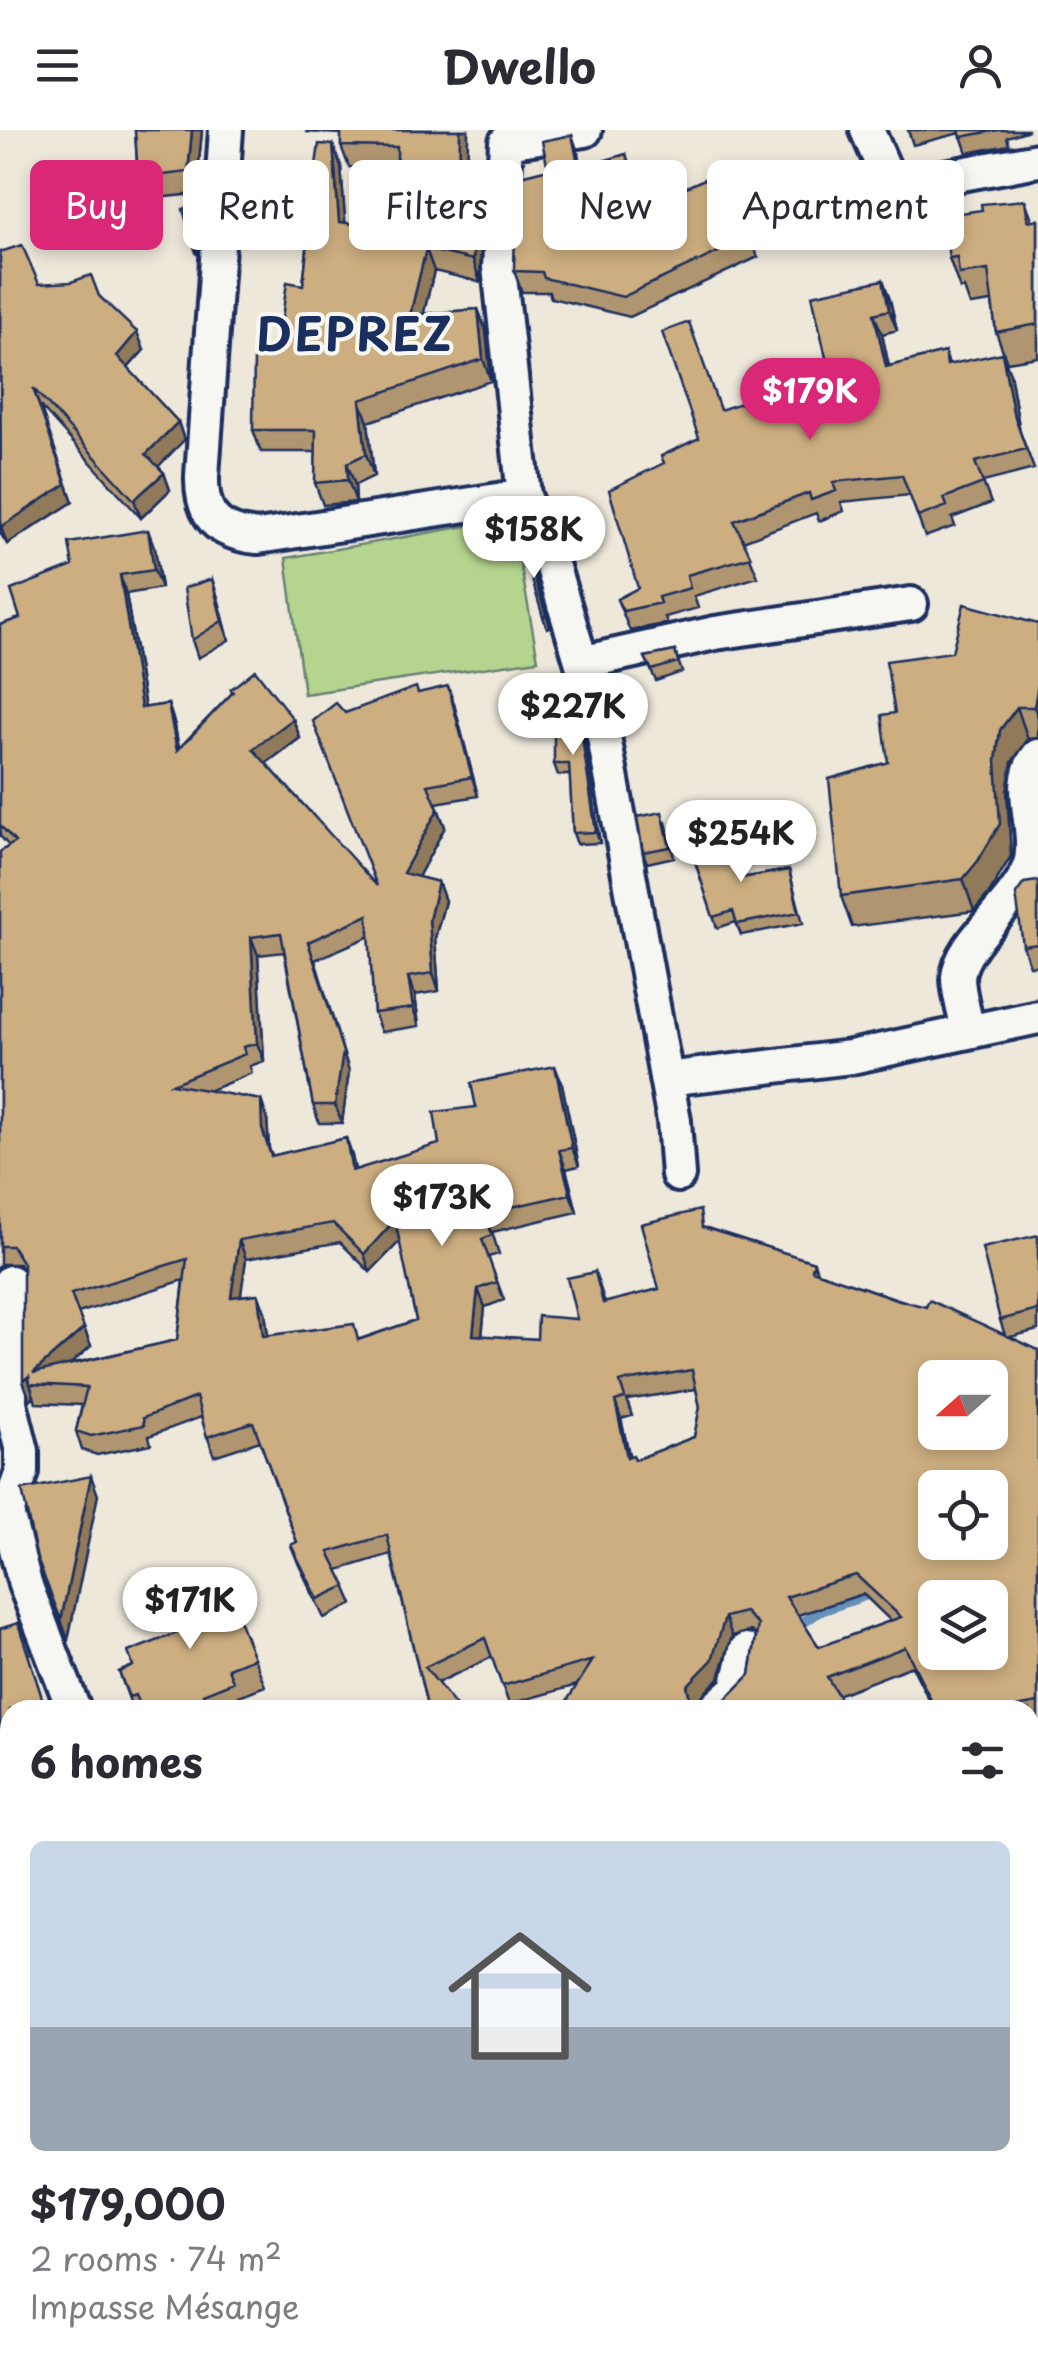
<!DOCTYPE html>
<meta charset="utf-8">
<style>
:root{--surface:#fff;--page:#f7f7f7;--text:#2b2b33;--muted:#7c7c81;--accent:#db2777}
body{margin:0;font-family:"Playpen Sans",sans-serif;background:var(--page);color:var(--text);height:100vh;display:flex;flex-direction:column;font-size:38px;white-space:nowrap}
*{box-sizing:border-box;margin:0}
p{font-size:32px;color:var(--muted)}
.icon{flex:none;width:55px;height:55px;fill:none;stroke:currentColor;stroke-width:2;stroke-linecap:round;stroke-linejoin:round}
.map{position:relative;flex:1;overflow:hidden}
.details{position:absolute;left:0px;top:1570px;width:1040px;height:670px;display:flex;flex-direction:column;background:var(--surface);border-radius:30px 30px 0 0;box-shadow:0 5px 15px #0003}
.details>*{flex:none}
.guide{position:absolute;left:30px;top:30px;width:980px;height:90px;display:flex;gap:20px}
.needle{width:65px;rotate:249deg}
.buttons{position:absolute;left:918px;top:1230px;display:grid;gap:20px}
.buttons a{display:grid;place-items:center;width:90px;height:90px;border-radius:15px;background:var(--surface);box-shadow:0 5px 15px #0003;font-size:50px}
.price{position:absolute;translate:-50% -85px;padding:0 22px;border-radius:35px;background:#fff;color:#222;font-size:32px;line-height:65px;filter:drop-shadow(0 2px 5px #0008)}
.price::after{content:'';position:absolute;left:50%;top:60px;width:30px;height:22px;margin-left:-15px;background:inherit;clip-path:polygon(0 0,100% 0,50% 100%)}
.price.on{background:var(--accent);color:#fff}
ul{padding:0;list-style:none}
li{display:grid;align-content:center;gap:20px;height:530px;padding:0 30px}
li span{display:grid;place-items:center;height:310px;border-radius:15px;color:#555}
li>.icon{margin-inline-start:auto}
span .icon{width:180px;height:180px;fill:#fffc;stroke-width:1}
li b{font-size:42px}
h2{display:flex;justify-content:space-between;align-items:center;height:120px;padding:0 30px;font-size:42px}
.pill{padding:0 35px;border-radius:15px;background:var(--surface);box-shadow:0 5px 15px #0003;font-size:35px;line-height:90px}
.pill.on{background:var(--accent);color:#fff}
header{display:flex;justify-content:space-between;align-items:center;height:130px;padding:0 30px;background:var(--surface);font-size:45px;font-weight:700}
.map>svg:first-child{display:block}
.grass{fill:#b5d58e;stroke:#688276;stroke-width:2.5}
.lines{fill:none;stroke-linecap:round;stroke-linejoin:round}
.stream{stroke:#6691ba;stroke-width:11}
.street-casing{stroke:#1b2f5e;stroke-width:40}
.street{stroke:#f6f6f2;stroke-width:32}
.wall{fill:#b0966f;stroke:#1b2f5e;stroke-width:2.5;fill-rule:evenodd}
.shaded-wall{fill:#907a5a;stroke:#1b2f5e;stroke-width:2.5}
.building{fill:#cdae81;stroke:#1b2f5e;stroke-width:2.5;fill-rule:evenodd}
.labels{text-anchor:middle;stroke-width:8;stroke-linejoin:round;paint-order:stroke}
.district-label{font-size:45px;font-weight:bold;letter-spacing:2.5px;fill:#1b2f5e;stroke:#f6f6f2}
</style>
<header><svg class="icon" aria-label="menu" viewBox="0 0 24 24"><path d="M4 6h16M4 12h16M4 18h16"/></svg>Dwello<svg class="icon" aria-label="person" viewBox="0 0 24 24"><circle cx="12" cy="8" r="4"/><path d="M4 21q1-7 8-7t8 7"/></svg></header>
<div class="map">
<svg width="1038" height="2240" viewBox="0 0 1038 2240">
<rect width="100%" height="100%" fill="#eee8db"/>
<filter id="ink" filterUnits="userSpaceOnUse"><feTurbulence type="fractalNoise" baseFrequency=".01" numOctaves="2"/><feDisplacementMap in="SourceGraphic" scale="20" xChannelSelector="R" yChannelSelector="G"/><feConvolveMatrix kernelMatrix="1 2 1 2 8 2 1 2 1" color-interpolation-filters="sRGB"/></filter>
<g filter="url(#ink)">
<!-- grass -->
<path class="grass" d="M512,388l26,142 -234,34 -18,-136z"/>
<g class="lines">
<!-- stream -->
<path class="stream" d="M790,1502l29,-21 58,-20
M0,2133l10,-12"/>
<defs>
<path id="street" d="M226,0l-24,346c-1,41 16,57 56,61l266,-41
M585,0l-79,12 -7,125 25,229 27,65 53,176 70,384 4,54
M867,0l21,48 13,7 137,-25
M585,532l130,-29 196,-29
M968,901c-3,-17 -10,-37 -10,-54 3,-38 64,-75 73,-117 7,-33 -17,-77 7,-104
M666,949l185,-22 187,-40
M10,1152v121l12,48v21l-15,41 18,71 49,126
M713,1580l24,-21 9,-39
M1030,1791l8,-5
M0,1807l10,-2
M1030,2058l8,-6
M532,2230l2,10
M977,2230l4,10
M63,2240l5,-5"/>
</defs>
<!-- street casing -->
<use href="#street" class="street-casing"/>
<!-- street -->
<use href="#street" class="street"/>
</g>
<!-- wall -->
<path class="wall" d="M135,0h67l-6,64 -50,5 -8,-21z
M306,0h162l-1,56 15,20 -2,76 -46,-11 -11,43 55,-5 8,22 5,50 -123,41 6,54 -19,9 1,17 -33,3 -8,-22 1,-31h-55l-8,-22 24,-76 26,-69 8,-68 -6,1 -8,-22 19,-31 17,-20 8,21 4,57 48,6 11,-46 -5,-14 -50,-2 -8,-21v-12l-34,-2z
M908,0h121l-22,7 2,8 -42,8 -7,-20 -47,12z
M626,24l17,53 107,30 8,20 -128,60 -79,-19 -2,-6h-27l-8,-21 34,-102 31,-14 3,13z
M1033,90h5v137l-31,5 -11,-30 -4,-30 -22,3 -6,-17 -4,1 -11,-31z
M0,122l39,32 60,12 45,54 -16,18 50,54 6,18 -26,26 6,7 6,17 -29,28 -101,-112 33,96 -66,42 -7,-11z
M883,150l7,20 7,30 -15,4 7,32 56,-14 4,13 61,8 10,59 14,37 -51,13 8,21 -39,15 3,8 -30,11 -15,-42 -69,7 3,9 -25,10 -3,-8 -73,28 15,36 -64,19 4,12 -33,9 2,6 -37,8 -13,-32 21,-11 26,-125 35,-25 21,-28 42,-5 69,-25z
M155,419l6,39 -35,6 19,114 23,-4 6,18 5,26 53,-55 -1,-4 62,30 7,19 -34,25 110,123 -31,-173 73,-20 36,11 24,92 -42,7 9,24 -27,50 20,5 7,19 -10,37 4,53 -24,4 4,31 -38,6 -7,-19 -4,-77 -55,24 34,111 -7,52h-23l-6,-18 -29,-153 -26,3 6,106 -14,5 2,7 -44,18 53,9 6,19 2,29 3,8 74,-18 6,18 3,14 84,-26 37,-37 86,-23 17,82 -13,3 11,43 -85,20 7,22 -11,3 16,43 -19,7 -3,29 55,3 40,-20 18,-47 10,31 54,-14 48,-61 107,34 3,10 188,63 -5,-15 38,-85v95l-28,7 28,13v372l-4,1 4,10v164l-8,2v-189h-96l-22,-44 -75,29 -118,11 31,-31 6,-40 -5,-4 -19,5 -13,42 -25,26 -117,-19 -68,19 -17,-47 -55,26 -9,27 -37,-156 -53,16 15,34 -29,14 -26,-55 -7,-18 6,-3 -37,-101 -46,15 -13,-39 -52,19 2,8 -54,11 -15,-5 -6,-19 6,-26 -46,-2 -2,-7 -4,4 -7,-129 -4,-7h-18l-1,2v-414l9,-6 -9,-10v-211l20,-7zM400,1111l16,79 -56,19 -92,-4 -3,-23 -7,-18 -18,2 6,-37 94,-17 30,30zM184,1150l-7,60 -107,24 21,-18 -13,-33zM696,1259l4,18 -6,30 -59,23 -6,-4 -8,-37 11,-3 -5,-16zM863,1464l28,27 -72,26 -21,-32z
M532,438l18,59 -3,1 -4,-11z
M212,449l6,19 11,42 -31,18 -6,-18z
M1038,494v114l-10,1 -16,23 -5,29 4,65 -22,37 -15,18 -122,16 -11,-31 47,-134 7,-49 57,-61z
M675,521l7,21 -26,9 -11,-24z
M585,612l15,101 -23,1 -4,-11 -3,-58h-12l-4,-11z
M666,692l8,35 -27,6 -4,-11z
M690,716l51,32 48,-8 14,53 -62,12 -5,-13 -19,6z
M1038,751v85h-8l-7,-20z
M198,1457l56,71 11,28 -26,10 5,14h-111l-14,-38 14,-6 50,-36 -14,-39z
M18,1493l11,31 -19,56v71l-10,3v-155z
M1038,1786v207l-8,1v-204h3z
M10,1836v139l-10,3v-138z
M1030,2176h8v64l-27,-2 -3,-8h22z
M919,2230h23l-1,4z"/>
<!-- shaded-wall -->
<path class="shaded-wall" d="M192,0h10l-6,64 -8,-22z
M460,0h8l-1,80 -8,-22z
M572,5l7,20 7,34 -7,-21z
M333,15l8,21 6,78 -8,-22z
M474,54l8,22 -2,76 -7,-22z
M1025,70l11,30 -8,-9z
M196,75l4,11 -3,39 -4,-11z
M426,119l8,22 -16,66 -8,-22z
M883,150l7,20 7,30 -8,-20z
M478,179l8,22 5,50 -8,-22z
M874,184l8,20 11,53 -7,-20z
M137,202l7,18 -21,23 -6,-17z
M1002,223l8,20 10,60 -7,-21z
M33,258l40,114 -66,42 -6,-17z
M360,270l8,22 6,54 -8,-22z
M178,292l6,18 -31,32 -7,-18z
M347,333l8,22 1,17 -8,-22z
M164,343l6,17 -29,28 -7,-18z
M148,400l7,19 6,39 -7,-18z
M120,445l6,19 22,133 -7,-19z
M212,449l6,19 11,42 -7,-19z
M1038,554v33l-4,-10z
M448,556l6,18 24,92 -6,-19z
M570,562l15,50 15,101 -4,-11z
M168,574l6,18 9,47 -6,-18z
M1017,577l11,32 -16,23 -5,29 4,65 -22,37 -15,18 -11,-32 33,-119 4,-30z
M293,589l7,19 -40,30 -7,-19z
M438,679l7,18 -35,65 -7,-19z
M438,752l7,19 -10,37 4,53 -6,-18 -4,-53z
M251,807l7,18 6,106 -7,-18z
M308,812l41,129 -7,52 -7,-18z
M408,847l7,18 4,31 -6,-18z
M555,936l7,18 17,82 -7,-18z
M261,970l6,19 2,29 -7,-19z
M346,1008l6,18 7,33 -7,-18z
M559,1020l7,19 11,43 -7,-18z
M395,1090l7,19 -32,33 -6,-18z
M239,1110l7,19 -8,57 -7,-19z
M478,1159l7,18 -5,47 -7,-19z
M258,1164l7,18 5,42 -7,-18z
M84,1198l7,18 -44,39 -14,-12z
M29,1246l1,8 4,12 -4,4 -7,-19z
M615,1271l6,18 13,56 -7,-18z
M91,1346l7,19 -30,145 -7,-20z
M725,1487l7,19 -13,42 -25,26 1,6h-2l-6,-24z
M1032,1586l6,17v14l-3,-9z
M16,2230h10l3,10h-26z
M490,2230h8l-1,10h-7z
M870,2230h15l-4,10h-15z"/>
<!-- building -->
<path class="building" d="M135,0h57l-4,42 -50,6z
M341,0h119l-1,58 15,-4 -1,76 -47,-11 -16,66 68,-6 5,50 -123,41 6,54 -19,9 1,17 -33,3 1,-53h-63l1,-76h23l10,-72 16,3 10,-90 -16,1 -2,-29 21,-2 3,-21 14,1 6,77 54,7 16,-66 -12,-1v-15l-56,-1z
M959,0h39l-37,7z
M572,5l7,33 47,-14 16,53 78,-35 30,65 -127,60 -79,-19 -2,-6 -28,-1 2,-94 32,-8 -6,-28z
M1025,70l3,21 10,-1v104l-42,8 -8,-62 -29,4 -2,-17 -8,1 -5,-35 8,-1v-8l30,-4 -1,-6z
M196,75l-3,39 -10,-35z
M22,115l17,39 32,-2 20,-7 8,21 38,36 -20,24 61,66 -32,32 18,19 -30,27 -101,-112 33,96 -65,43 -1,-275z
M883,150l6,30 -15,4 12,53 59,-15 2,13 55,-12 11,59 13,37 -51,13 8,21 -39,15 3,8 -29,11 -16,-42 -69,7 3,9 -25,9 -2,-7 -75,28 17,36 -64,18 3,13 -32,9 2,6 -37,8 -6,-12 21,-11 -29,-98 55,-27 -3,-7 38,-18 -37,-106 27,-10 31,88 39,-13 3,8 69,-25 -19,-85z
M148,400l6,40 -34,5 21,133 27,-4 9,47 56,-59 -2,-3 24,-19 38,49 -40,30 124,137 -64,-165 23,-18 9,10 71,-26 2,6 30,-7 24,91 -44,8 10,24 -35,64 35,9 -9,38 4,53 -25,4 5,31 -39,5 -6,-98 -60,27 35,110 -8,53h-22l-32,-172 -30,4 6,106 -14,4 2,7 -73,30 89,16 1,29 9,27 75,-18 6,33 87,-27 -5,-32 42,-5 -5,-24 84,-17 17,82 -13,2 11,44 -85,19 7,22 -10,4 15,43 -19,7 -5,46 64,4 1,-23 39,3 -10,-41 28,-6 8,31 56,-14 -18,-65 59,-14 2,17 112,35 -2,8 84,29 30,8 3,-7 109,50v353l-22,4 1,3h-81l-31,-63 -78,30 20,33h-144l16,-4 31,-31 8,-50 -13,-13 -20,5 -13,43 -25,26 4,18 9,6h-139l32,-50 -91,26 -17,-48 -60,29 34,43h-31l-41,-175 -58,17 17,34 -28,13 -27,-54 6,-3 -44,-120 -46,15 -11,-40 -53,21 1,7 -53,11 -15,-5 11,-44 -57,-3 -1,-8 -6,5v-118l-11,-17h-12v-394l15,-10 -15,-17v-200l20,-7 -9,-28 62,-24 -4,-23zM395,1090l21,100 -58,20 -4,-16 -91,12 -5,-42 -27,3 8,-57 94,-17 31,31zM187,1129l-10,81 -144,33 51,-45 -13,-34zM692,1240l8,37 -6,30 -59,23 -2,-5 -6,2 -12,-56 10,-3 -5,-16zM935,1248h55v54h-55zM935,1358h55v54h-55zM856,1445l45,42 -82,30 -33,-50zM935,1468h55v54h-55z
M518,403l10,24 18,59 -3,1z
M212,449l10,42 -30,19 -8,-52z
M964,474l74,20v60l-4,23h-17l-17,23 -4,30 4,64 -22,37 -15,18 -122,17 -12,-117 59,-17 -6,-47 13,-2 -9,-52 66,-9z
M675,521l3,11 -26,8 -7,-13z
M554,551h12l15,50 15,101 -23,1 -4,-69h-15z
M662,682l8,35 -27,5 -6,-35z
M726,704l15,44 48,-8 10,42 -62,12 -4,-13 -20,6 -23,-71z
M1038,751v63l-15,2 -7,-52 8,-11z
M1038,1105v75l-38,10 -18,-72z
M91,1346l-30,144 -24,-61 -15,-69z
M223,1449l31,79 -26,10 5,14 -30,12 7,16h-69l-6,-15 -6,2 -10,-25 14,-6 -5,-14 62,-24 -8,-3 -13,-34 27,-11 2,7z
M18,1493l28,87h-36v37l-10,3v-121z
M1030,1586h2l3,22h3v142l-8,-2z
M1038,1786v187l-8,1v-184h3z
M10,1836v118l-10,3v-117z
M1030,2176h8v43l-8,-1z
M0,2194l10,13v23h6l-13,10h-3z
M114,2230h43l4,10h-43z
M285,2230h79l2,10h-79z
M427,2230h63v10h-63z
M550,2230h320l-4,10h-315z"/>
</g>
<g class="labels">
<!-- district labels -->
<g class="district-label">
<text x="355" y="221">DEPREZ</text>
</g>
</g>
</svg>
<div class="buttons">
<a><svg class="needle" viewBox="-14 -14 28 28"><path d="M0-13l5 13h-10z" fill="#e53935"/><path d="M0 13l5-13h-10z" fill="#7c7c81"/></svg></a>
<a><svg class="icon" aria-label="locate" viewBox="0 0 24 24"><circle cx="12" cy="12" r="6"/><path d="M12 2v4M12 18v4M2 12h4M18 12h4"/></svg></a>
<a><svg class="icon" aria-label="layers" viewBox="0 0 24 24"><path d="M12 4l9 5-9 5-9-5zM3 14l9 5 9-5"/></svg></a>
</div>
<b class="price on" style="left:810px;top:313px">$179K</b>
<b class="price" style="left:534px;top:451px">$158K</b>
<b class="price" style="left:573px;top:628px">$227K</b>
<b class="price" style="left:741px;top:755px">$254K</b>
<b class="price" style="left:442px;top:1119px">$173K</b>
<b class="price" style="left:190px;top:1522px">$171K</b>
<div class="guide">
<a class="pill on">Buy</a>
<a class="pill">Rent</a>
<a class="pill">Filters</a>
<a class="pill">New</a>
<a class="pill">Apartment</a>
</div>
<section class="details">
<h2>6 homes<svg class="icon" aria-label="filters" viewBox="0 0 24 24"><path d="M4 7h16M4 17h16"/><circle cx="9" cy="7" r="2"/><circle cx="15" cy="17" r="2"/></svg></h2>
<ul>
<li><span style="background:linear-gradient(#c9d6e8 60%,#9aa5b1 0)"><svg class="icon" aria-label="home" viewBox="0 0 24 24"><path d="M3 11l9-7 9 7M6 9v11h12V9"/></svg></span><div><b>$179,000</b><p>2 rooms · 74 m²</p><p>Impasse Mésange</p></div></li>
</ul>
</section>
</div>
